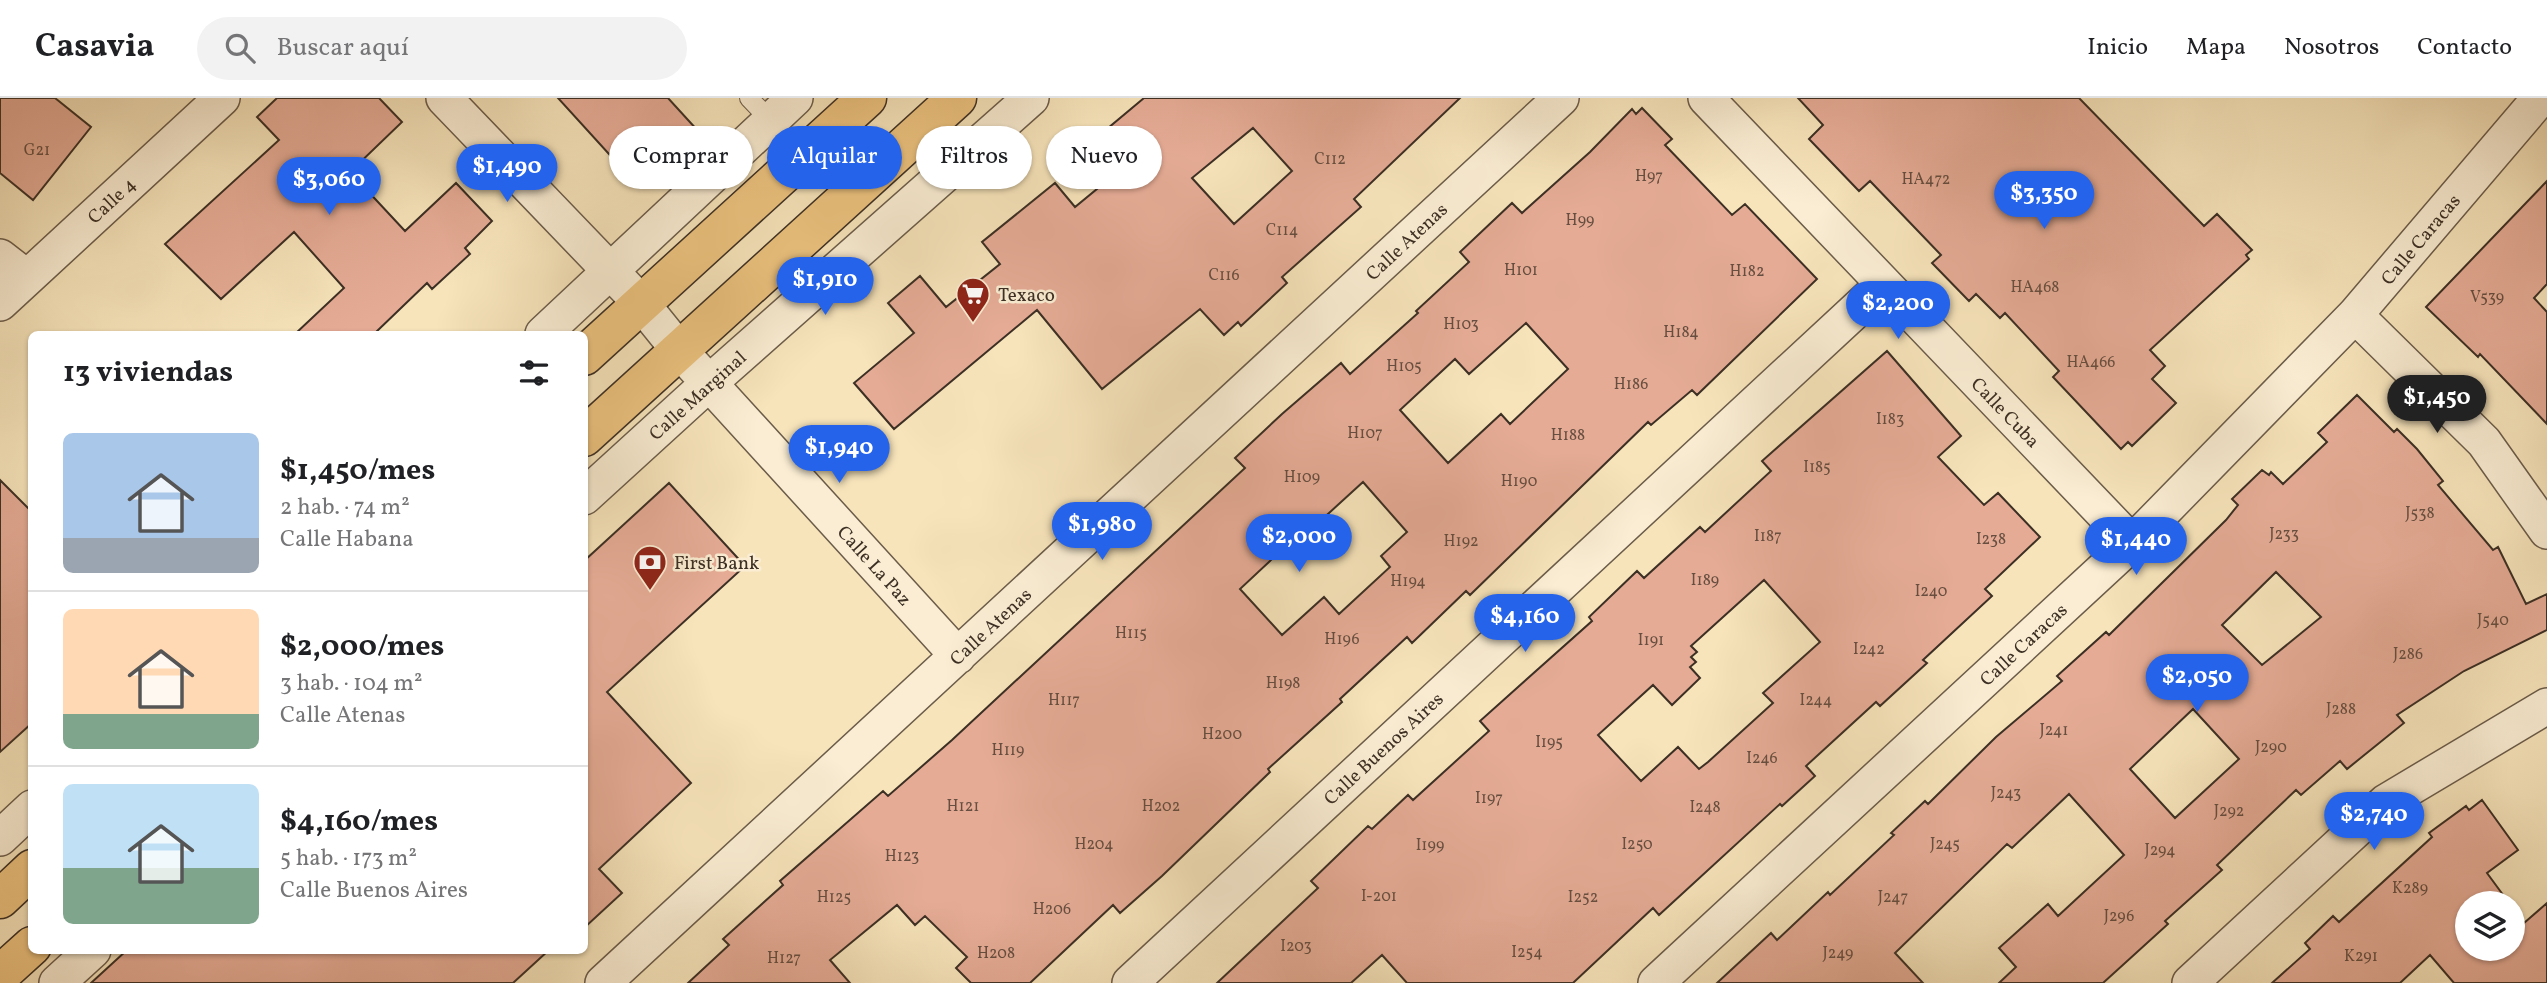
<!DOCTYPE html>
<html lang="es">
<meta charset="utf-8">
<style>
:root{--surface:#fff;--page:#f2f2f2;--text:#202124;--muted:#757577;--line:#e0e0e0;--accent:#2563eb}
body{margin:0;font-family:Vollkorn,serif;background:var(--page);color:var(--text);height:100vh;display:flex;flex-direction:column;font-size:26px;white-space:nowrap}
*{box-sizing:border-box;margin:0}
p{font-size:23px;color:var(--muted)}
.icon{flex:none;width:38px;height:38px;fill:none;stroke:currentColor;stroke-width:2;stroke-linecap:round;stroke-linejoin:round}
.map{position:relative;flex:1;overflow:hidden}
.sheet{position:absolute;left:28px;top:233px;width:560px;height:623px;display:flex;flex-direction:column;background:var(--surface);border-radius:10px;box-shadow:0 2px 5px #0004}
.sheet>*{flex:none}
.hud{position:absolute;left:609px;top:28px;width:665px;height:63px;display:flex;gap:14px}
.fabs{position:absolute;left:2455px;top:793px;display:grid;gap:14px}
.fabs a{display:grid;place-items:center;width:70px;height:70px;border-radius:50%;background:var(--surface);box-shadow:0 2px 5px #0004;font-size:35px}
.price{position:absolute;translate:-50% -60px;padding:0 16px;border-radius:24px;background:var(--accent);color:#fff;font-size:23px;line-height:46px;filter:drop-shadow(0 2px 4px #0008)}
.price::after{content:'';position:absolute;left:50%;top:42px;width:21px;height:16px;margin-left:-10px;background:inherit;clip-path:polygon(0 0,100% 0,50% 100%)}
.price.current{background:#222;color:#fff}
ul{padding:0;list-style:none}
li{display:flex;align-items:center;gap:21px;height:175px;padding:0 35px}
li+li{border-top:2px solid var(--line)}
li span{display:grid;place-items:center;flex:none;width:196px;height:140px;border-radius:10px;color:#555}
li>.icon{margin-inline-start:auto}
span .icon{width:84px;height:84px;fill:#fffc;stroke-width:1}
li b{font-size:30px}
h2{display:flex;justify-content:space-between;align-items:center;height:84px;padding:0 35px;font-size:30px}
.chip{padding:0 24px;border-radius:32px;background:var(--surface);box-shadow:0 2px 5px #0004;font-size:24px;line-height:63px}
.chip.current{background:var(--accent);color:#fff}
header{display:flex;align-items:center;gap:42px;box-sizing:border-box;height:98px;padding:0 35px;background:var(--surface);border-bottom:2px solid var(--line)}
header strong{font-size:33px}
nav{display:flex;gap:38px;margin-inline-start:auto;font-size:24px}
.search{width:490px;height:63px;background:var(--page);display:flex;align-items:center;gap:18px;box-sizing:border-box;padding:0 24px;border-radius:38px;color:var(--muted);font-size:26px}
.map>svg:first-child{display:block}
.building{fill:#e5ab95;stroke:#3c2f24;stroke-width:2;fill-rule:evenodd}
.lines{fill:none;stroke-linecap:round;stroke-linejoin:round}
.lane-casing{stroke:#6b5c4a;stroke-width:20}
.street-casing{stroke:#6b5c4a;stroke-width:38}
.primary-casing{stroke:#3c2f24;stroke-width:41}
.lane{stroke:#faedd3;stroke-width:18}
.street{stroke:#faedd3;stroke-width:35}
.primary{stroke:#ecc27e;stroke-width:38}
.labels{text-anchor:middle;stroke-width:5;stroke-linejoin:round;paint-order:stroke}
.number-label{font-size:16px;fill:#664e40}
.street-label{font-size:19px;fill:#3c2f24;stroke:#faedd3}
.poi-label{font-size:19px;fill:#3c2f24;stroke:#faedd3;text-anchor:start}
</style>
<header>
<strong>Casavia</strong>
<div class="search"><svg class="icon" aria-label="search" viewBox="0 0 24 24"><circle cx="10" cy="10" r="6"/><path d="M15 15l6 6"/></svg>Buscar aquí</div>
<nav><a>Inicio</a><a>Mapa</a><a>Nosotros</a><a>Contacto</a></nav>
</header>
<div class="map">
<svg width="2547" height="885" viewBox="0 0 2547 885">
<rect width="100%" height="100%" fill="#f7e4bb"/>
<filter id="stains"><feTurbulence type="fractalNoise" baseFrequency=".00286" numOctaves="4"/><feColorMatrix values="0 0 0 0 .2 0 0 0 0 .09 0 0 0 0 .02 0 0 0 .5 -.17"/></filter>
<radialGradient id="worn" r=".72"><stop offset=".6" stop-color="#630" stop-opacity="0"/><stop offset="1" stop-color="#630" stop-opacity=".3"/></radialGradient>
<!-- building -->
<path class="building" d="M0,0h55l36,29 -58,73 -33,-27z
M277,0h102l23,24 -52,50 55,59 51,-48 36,38 -27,27 5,6 -38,35 -5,-6 -53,51h-79l49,-46 -50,-56 -73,67 -56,-55 114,-104 -22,-23z
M558,0h110l31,34 -60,55z
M1144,0h316l-106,101 7,8 -79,70 5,6 -46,43 -3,-4 -14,13 -24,-26 -98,80 -65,-79 -143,119 -40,-46 60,-50 -26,-30 32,-27 26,31 54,-43 -18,-22 73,-59 20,24 51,-42 -25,-31zM1253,30l39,43 -58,53 -42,-46z
M1798,0h281l125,128 13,-12 35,36 -6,5 3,4 -99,91 15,16 -13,13 24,24 -44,43 -4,-4 -7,7 -68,-72 6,-6 -54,-58 -5,5 -24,-24 -7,7 -37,-38 9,-8 -71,-74 -11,10 -50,-52 14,-14z
M1642,10l30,31 -7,6 67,70 13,-11 72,75 -120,116 -5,-5 -41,35 -3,-3 -178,173 -4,-4 -54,52 -5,-6 -67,62 2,3 -74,67 2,3 -108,104 -42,37 -7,-8 -83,78h-59l-15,-15 11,-11 -42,-41 -10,9 -18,-20 -67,55 20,23h-162l41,-38 -6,-6 60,-54 -3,-4 103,-90 5,5 64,-56 293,-272 -10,-10 47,-44 59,-51 9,11 68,-61 -2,-2 53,-49 -9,-10 52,-49 10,10 68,-61 42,-43 4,5zM1526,225l42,46 -58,55 -9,-10 -53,49 -48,-53 55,-51 14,15zM1363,384l44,50 -26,24 9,11 -51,47 -15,-17 -42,38 -42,-46 63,-59 3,4z
M2547,83v103l-13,14 13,14v112l-67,-70 -2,3 -52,-50z
M1887,253l74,85 -23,21 46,48 14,-12 42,44 -55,52 7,7 -69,64 4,3 -47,43 -4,-4 -70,64 9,10 -33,30 -2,-2 -121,111 -6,-7 -80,75h-166l-25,-28 -31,28h-134l101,-95 -7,-7 57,-55 4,3 36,-34 5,5 76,-69 -9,-10 112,-100 -3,-4 48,-46 7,7 56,-51 5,5 66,-61 -9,-10zM1764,482l56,62 -57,51 10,10 -65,59 -9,7 -21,-22 -37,34 -43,-46 55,-50 19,20 28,-27 -10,-11 6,-5 -5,-5 6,-5 -6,-6z
M2357,297l37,37 3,-3 20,20 26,32 -5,4 55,65 5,-3 28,57 21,-10v36l-83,41 -67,44 7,8 -57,46 -7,-8 -39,34 -5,-5 -79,75 5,5 -57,51 3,3 -65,59h-104l17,-16 -17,-19 49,-44 10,12 66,-61 -55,-61 -57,54 -5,-4 -112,109 28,30h-206l54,-50 6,7 51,-48 2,3 64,-60 -3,-2 34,-32 3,3 68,-67 66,-56 -5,-5 49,-44 3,3 117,-115 12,-15 -6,-6 30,-29 7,5 2,-3 12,12 44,-42 -9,-9zM2276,474l45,45 -59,48 -40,-40zM2193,611l46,50 -64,59 -45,-49z
M0,382l32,32v211l-32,29z
M669,385l76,83 -138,126 84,91 -92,86 23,24 -38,35v-367z
M2482,702l36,50 -31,23 22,30h-41v45h45v-40l11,15 23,-20v80h-93l-24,-28 -30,28h-128l38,-34 -5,-6 28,-27 6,6 93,-85 -3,-4 37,-27 3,4z
M127,852h422l-36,33h-422z"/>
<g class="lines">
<defs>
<path id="lane" d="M749,0l22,23"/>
<path id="street" d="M444,0l197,205 38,47 279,306
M1706,0l426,445
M0,159l27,21
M0,205l222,-205
M2355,217l129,127 63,89
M543,236l252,-236
M584,399l125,-114 322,-285
M0,740l32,-30
M57,885l36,-33
M603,885l958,-885
M1130,885l753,-698
M1656,885l476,-440 223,-228 185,-217
M2190,885l196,-181 161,-96"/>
<path id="primary" d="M584,258l283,-258
M584,339l373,-339
M0,801l32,-30
M0,877l32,-29"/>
</defs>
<!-- lane casing -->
<use href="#lane" class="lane-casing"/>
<!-- street casing -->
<use href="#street" class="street-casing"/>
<!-- primary casing -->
<use href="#primary" class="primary-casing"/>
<!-- lane -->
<use href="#lane" class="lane"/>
<!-- street -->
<use href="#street" class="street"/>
<!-- primary -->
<use href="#primary" class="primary"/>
</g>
<!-- icons -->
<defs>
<symbol id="supermarket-pin" viewBox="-11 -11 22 30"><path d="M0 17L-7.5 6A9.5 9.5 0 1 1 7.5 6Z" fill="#8f2418" stroke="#faedd3"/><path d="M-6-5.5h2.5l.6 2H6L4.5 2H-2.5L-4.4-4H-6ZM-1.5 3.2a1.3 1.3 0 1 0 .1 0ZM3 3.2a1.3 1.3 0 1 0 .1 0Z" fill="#fff"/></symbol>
<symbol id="bank-pin" viewBox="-11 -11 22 30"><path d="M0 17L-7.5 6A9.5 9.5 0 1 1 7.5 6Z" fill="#8f2418" stroke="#faedd3"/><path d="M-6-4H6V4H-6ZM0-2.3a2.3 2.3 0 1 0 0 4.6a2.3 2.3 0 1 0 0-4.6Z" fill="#fff"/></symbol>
</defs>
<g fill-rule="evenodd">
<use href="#supermarket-pin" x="954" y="177" width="38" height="52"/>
<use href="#bank-pin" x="631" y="445" width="38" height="52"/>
</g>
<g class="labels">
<!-- number labels -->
<g class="number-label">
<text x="37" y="57">G21</text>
<text x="1330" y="66">C112</text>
<text x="1649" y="83">H97</text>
<text x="1926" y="86">HA472</text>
<text x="1580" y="127">H99</text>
<text x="1282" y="137">C114</text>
<text x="1521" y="177">H101</text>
<text x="1747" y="178">H182</text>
<text x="1224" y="182">C116</text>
<text x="2035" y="194">HA468</text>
<text x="2487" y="204">V539</text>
<text x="1461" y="231">H103</text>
<text x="1681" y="239">H184</text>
<text x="2091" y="269">HA466</text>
<text x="1404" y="273">H105</text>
<text x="1631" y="291">H186</text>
<text x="1890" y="326">I183</text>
<text x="1365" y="340">H107</text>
<text x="1568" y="342">H188</text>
<text x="1817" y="374">I185</text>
<text x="1302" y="384">H109</text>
<text x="1519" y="388">H190</text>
<text x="2420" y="420">J538</text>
<text x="2284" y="441">J233</text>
<text x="1768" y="443">I187</text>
<text x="1991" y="446">I238</text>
<text x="1461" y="448">H192</text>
<text x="1705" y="487">I189</text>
<text x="1408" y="488">H194</text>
<text x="1931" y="498">I240</text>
<text x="2493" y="527">J540</text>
<text x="1131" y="540">H115</text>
<text x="1342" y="546">H196</text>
<text x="1651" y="547">I191</text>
<text x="1869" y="556">I242</text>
<text x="2408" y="561">J286</text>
<text x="1283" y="590">H198</text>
<text x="1064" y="607">H117</text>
<text x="1816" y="607">I244</text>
<text x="2341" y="616">J288</text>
<text x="2054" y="637">J241</text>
<text x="1222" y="641">H200</text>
<text x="1549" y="649">I195</text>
<text x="2271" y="654">J290</text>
<text x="1008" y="657">H119</text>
<text x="1762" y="665">I246</text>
<text x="2006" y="700">J243</text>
<text x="1489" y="705">I197</text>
<text x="963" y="713">H121</text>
<text x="1161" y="713">H202</text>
<text x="1705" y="714">I248</text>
<text x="2229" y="718">J292</text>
<text x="1094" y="751">H204</text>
<text x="1637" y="751">I250</text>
<text x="1945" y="751">J245</text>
<text x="1430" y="752">I199</text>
<text x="2160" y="757">J294</text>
<text x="902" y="763">H123</text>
<text x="2410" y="795">K289</text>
<text x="1379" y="803">I-201</text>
<text x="834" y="804">H125</text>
<text x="1583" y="804">I252</text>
<text x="1893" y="804">J247</text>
<text x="1052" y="816">H206</text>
<text x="2119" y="823">J296</text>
<text x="1296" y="853">I203</text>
<text x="1527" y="859">I254</text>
<text x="996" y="860">H208</text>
<text x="1838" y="860">J249</text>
<text x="2361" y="863">K291</text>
<text x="784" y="865">H127</text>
</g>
<!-- street labels -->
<g class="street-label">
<text transform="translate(111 102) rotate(-43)" y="7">Calle 4</text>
<text transform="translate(2420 141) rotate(-50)" y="7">Calle Caracas</text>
<text transform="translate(1406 143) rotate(-43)" y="7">Calle Atenas</text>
<text transform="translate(697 297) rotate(-42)" y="7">Calle Marginal</text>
<text transform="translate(2006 314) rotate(46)" y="7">Calle Cuba</text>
<text transform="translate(875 467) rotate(48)" y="7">Calle La Paz</text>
<text transform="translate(990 528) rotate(-43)" y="7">Calle Atenas</text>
<text transform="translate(2023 546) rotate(-43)" y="7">Calle Caracas</text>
<text transform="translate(1383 650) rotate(-43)" y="7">Calle Buenos Aires</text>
</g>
<!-- poi labels -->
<g class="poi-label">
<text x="998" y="203">Texaco</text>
<text x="674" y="471">First Bank</text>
</g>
</g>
<rect width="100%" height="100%" filter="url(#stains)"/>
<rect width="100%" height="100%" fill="url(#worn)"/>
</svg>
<div class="fabs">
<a><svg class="icon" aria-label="layers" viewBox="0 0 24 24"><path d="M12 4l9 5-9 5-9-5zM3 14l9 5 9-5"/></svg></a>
</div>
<b class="price" style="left:507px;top:106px">$1,490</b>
<b class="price" style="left:329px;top:119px">$3,060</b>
<b class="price" style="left:2044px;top:133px">$3,350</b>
<b class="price" style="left:825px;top:219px">$1,910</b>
<b class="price" style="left:1898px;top:243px">$2,200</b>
<b class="price current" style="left:2437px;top:337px">$1,450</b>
<b class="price" style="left:839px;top:387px">$1,940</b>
<b class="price" style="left:1102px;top:464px">$1,980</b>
<b class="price" style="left:1299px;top:476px">$2,000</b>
<b class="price" style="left:2136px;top:479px">$1,440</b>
<b class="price" style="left:1525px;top:556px">$4,160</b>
<b class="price" style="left:2197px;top:616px">$2,050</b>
<b class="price" style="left:2374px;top:754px">$2,740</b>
<div class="hud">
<a class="chip">Comprar</a>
<a class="chip current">Alquilar</a>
<a class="chip">Filtros</a>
<a class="chip">Nuevo</a>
</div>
<section class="sheet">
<h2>13 viviendas<svg class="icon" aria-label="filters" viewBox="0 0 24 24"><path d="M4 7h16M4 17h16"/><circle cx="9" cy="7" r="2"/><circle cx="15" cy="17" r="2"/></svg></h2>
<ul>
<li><span style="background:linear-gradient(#a9c7e8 75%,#9aa5b1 0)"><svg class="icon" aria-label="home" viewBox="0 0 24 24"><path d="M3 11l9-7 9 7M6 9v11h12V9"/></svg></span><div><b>$1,450/mes</b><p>2 hab. · 74 m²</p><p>Calle Habana</p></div></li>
<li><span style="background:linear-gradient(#ffd9b3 75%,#7fa58c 0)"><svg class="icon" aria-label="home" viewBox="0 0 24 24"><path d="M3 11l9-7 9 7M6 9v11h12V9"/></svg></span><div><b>$2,000/mes</b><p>3 hab. · 104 m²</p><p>Calle Atenas</p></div></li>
<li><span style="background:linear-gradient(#bfe0f5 60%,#7fa58c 0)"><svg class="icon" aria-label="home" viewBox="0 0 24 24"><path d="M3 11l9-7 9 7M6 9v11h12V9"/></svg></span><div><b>$4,160/mes</b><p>5 hab. · 173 m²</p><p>Calle Buenos Aires</p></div></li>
</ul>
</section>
</div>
